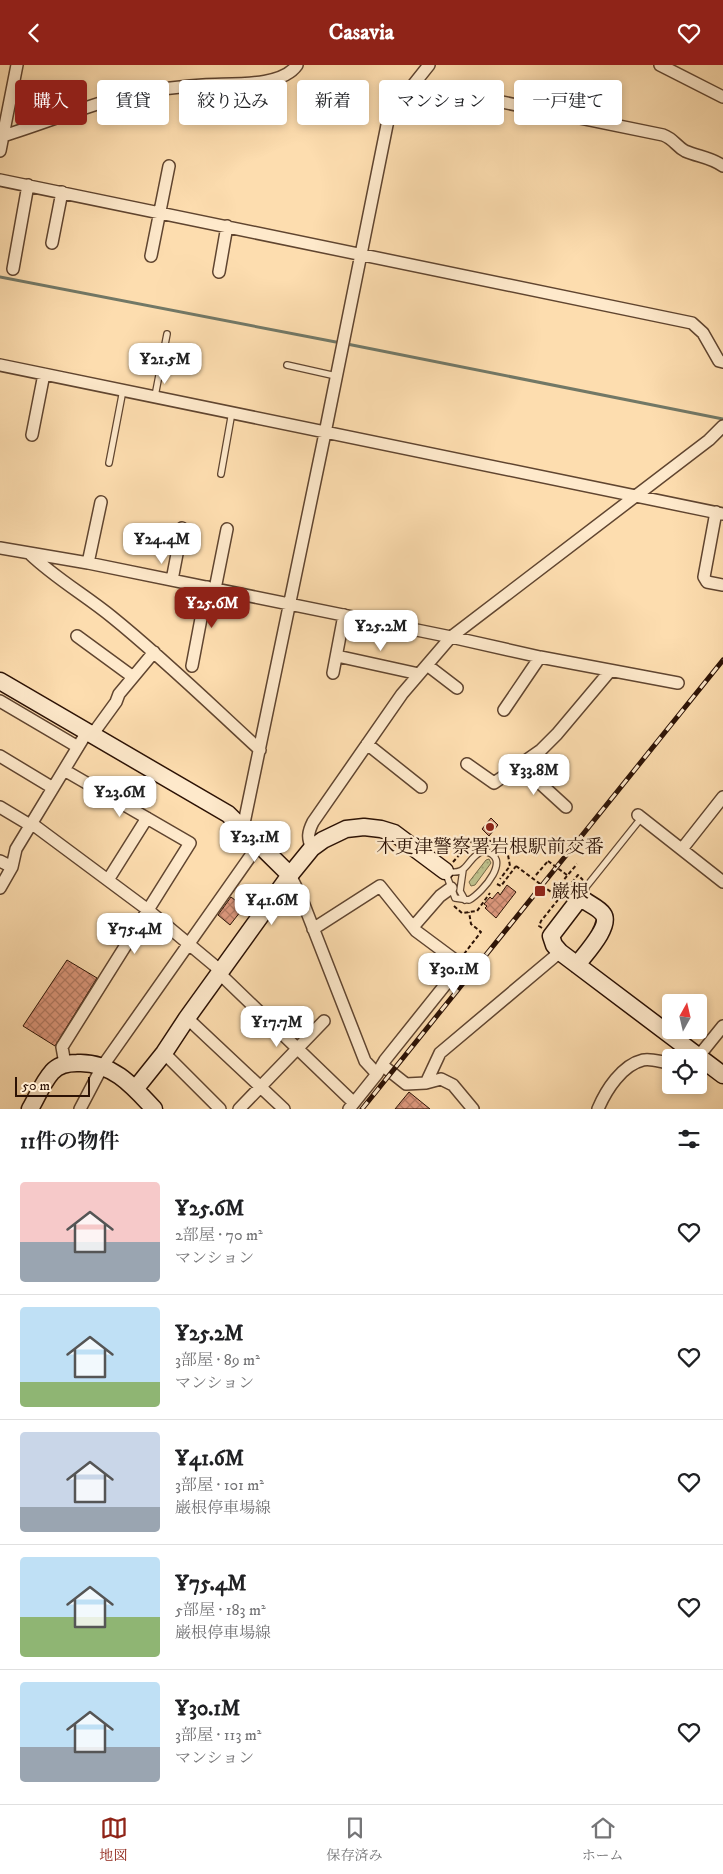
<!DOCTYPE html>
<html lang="ja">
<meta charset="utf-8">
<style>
:root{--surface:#fff;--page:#f2f2f2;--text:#202124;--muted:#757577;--line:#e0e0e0;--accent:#8f2418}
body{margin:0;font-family:"IM FELL DW Pica","Noto Serif JP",serif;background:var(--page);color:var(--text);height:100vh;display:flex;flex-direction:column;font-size:19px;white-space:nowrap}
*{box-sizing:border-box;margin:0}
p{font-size:16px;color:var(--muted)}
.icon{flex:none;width:28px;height:28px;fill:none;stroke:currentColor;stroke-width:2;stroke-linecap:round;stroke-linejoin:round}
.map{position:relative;height:1044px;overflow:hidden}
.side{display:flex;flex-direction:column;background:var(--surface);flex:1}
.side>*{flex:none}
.top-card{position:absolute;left:15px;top:15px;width:694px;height:45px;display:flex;gap:10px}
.needle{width:32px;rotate:8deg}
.fabs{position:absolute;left:662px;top:929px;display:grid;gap:10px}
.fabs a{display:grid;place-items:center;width:45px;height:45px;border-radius:5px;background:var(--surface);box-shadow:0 2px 8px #0003;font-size:25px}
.scale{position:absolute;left:15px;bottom:12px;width:75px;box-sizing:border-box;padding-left:5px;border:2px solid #2c1205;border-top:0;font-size:14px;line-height:18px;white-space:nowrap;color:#2c1205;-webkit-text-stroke:4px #fee9cb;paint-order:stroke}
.price{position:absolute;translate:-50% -42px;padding:0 11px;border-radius:10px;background:#fff;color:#222;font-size:16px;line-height:32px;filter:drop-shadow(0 1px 2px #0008)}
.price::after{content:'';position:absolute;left:50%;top:30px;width:15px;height:11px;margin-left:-8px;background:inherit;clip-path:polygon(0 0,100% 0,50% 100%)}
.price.active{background:var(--accent);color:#fff}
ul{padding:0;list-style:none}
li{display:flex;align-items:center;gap:15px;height:125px;padding:0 20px}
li+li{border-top:1px solid var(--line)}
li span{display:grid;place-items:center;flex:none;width:140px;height:100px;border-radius:5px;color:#555}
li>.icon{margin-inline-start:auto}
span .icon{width:60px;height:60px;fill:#fffc;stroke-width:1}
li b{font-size:21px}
h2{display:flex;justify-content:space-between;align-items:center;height:60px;padding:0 20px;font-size:21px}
.chip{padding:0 18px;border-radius:5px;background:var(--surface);box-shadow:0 2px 8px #0003;font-size:18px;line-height:45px}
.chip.active{background:var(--accent);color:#fff}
header{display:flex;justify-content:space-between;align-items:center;height:65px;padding:0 20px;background:var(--accent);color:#fff;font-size:22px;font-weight:700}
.dock{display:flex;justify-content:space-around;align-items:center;height:70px;border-top:1px solid var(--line);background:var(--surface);font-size:14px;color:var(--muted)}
.dock a{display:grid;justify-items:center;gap:2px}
.dock .active{color:var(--accent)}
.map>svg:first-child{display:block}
.grass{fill:url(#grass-dots);stroke:#756a48}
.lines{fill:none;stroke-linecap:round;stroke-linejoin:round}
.stream{stroke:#727866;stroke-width:3}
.building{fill:url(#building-cross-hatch);stroke:#2c1205}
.lane-casing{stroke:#604530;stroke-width:8}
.street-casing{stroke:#604530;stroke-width:14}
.secondary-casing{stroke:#2c1205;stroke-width:19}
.path{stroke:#2c1205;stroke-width:2;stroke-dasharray:4 2.5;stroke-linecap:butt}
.lane{stroke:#fee9cb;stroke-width:5.5}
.street{stroke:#fee9cb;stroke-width:11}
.secondary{stroke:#fee9cb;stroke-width:16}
.rail-casing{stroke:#2c1205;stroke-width:5}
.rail{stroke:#fee9cb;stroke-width:3;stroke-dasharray:9;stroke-linecap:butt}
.path-bridge{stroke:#2c1205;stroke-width:2;stroke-dasharray:4 2.5;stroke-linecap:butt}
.poi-dot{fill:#8f2418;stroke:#fee9cb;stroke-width:2}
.labels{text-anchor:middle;stroke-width:4.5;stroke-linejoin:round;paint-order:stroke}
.poi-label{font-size:19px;fill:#2c1205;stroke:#fee9cb}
</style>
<header><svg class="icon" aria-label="back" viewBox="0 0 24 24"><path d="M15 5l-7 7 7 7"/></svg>Casavia<svg class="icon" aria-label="heart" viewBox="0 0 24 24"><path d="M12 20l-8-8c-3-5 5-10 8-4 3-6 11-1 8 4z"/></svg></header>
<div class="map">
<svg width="723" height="1044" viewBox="0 0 723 1044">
<defs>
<pattern id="grass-dots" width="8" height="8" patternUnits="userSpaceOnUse" patternTransform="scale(1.25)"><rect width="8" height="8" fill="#bec18c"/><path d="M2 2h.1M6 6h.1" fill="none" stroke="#a3a577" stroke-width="1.8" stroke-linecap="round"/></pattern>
<pattern id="building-cross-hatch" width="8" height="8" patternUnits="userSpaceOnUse" patternTransform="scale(1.25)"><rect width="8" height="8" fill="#dd987d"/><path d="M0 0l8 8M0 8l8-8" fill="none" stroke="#b37b64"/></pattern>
</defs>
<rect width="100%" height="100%" fill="#fdddaf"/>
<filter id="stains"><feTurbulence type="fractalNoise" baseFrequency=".004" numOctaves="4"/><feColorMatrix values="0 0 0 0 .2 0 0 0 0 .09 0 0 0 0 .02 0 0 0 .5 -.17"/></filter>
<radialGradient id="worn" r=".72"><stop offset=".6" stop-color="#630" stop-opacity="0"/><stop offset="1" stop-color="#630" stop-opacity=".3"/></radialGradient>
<!-- grass -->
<path class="grass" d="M489,794l2,4 -16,22 -4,1 -2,-4 17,-22z"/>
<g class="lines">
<!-- stream -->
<path class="stream" d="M0,212l341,66
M347,279l376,75"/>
</g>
<!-- building -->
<path class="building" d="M491,753l7,7 -9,11 -7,-7z
M507,820l9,7 -20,26 -11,-10 2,-2 -3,-2 6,-7 2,2 6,-7 2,3z
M231,832l13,10 -14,18 -12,-10z
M67,895l30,18 -42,68 -32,-20z
M409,1027l21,17h-35z"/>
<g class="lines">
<defs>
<path id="lane" d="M287,300l49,11
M155,331l12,-62
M109,398l14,-73
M221,409l11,-62
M483,786c32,5 -1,42 -14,49l-14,-2 -10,-27c25,6 20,-13 38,-20z
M463,805l-3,21 5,9
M584,833l2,-11 56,-70"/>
<path id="street" d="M660,0l63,32
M414,19l249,51c11,4 13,11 22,16 14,6 25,6 38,15
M3,71c39,-12 78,-28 117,-39 26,-7 56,-10 83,-12 26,-2 78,3 94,-20
M0,86l17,-86
M0,115l692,143 11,10 16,28 4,1
M52,178l10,-51
M151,191l18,-90
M13,204l15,-84
M219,207l8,-46
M0,300l723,149
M32,370l12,-61
M716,447l-12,65 3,5 16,3
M0,483l88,15 363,74 89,20 138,26
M30,489c25,24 55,41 82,63 52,42 99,88 148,133
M88,498l13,-61
M172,515l10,-52
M215,524l12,-60
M77,571l56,41
M337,591l82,18
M427,600l30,23
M192,601l15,-79
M333,608l11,-58
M0,636l78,46
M504,645l36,-53
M92,670l24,-33 3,-8 35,-42
M367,679l54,43
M0,691l53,32
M467,699l27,19 47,-33 16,-16 53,-63
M520,700l46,42
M64,705l126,73 -128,204 3,17
M0,742l30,18
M638,750l85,67
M31,758l117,87 73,61
M243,763l82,-395 62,-308 3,-11 39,-49
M312,783c-5,-10 -4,-16 1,-26l89,-128 49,-57 258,-197 14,-14
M682,784l41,-52
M0,796l12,6
M290,810l11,22 64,164 12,13
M108,815l39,-62
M0,823l12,-21 4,-18 71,-117
M413,862l27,-31 11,-8
M313,864l67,-43 36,45 39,29 3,6 -1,4 -72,90 -8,14 -28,35
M219,908l135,130
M187,953l97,91
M164,988l56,56
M698,992l25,-31
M382,1000l24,19 20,-1
M80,1044l22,-42 157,-223
M239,1044l85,-88
M473,1044l-20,-24 -12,-6 -15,4 14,-30 120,-101
M598,1044c8,-19 24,-44 45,-49 9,-2 20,3 28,3"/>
<path id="secondary" d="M0,616l228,133 62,61
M577,900c7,-10 35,-39 26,-51 -4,-6 -14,-10 -19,-14l-7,2 -26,34 3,9 6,7 163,123
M136,1023l28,-35 23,-35 103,-143 22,-27 11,-8 23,-11 18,-2 17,2 13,4 51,38
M30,1044c7,-12 13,-27 22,-37 6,-7 16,-9 25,-9 34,-2 56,23 77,46"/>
</defs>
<!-- lane casing -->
<use href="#lane" class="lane-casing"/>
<!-- street casing -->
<use href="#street" class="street-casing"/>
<!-- secondary casing -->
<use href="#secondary" class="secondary-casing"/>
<!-- path -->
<path class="path" d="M453,797l19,-21 13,-4 23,18 2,11 -10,13
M536,810l12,-14
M497,819l4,2 15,-20
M556,824l21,-25
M454,841l8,7 15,-2 13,-18
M542,863l-3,-2 2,-5 37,-46 5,5
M464,889l17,-22 -10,-8 -2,-12"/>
<!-- lane -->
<use href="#lane" class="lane"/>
<!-- street -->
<use href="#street" class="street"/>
<!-- secondary -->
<use href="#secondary" class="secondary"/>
<defs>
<path id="rail" d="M362,1044l361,-449"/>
</defs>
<!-- rail casing -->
<use href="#rail" class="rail-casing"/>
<!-- rail -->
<use href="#rail" class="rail"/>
<!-- path-bridge -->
<path class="path-bridge" d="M548,796l19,14
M516,801l43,32"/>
</g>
<!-- markers -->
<g class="poi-dot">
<circle cx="490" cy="762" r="5"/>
<rect x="534" y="820" width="12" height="12" rx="2.5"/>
</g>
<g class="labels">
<!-- poi labels -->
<g class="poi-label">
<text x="490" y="788">木更津警察署岩根駅前交番</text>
<text x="551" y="833" text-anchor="start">巌根</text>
</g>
</g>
<rect width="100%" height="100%" filter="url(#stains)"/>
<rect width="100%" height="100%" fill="url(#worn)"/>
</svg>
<div class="fabs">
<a><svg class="needle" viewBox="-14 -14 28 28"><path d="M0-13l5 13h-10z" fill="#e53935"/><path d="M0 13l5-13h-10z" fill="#757577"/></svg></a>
<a><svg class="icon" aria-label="locate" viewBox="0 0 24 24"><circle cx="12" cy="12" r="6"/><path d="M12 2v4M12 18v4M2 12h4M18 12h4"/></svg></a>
</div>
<div class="scale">50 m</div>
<b class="price" style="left:165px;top:320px">¥21.5M</b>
<b class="price" style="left:162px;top:500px">¥24.4M</b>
<b class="price active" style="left:212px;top:564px">¥25.6M</b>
<b class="price" style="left:381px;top:587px">¥25.2M</b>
<b class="price" style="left:534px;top:731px">¥33.8M</b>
<b class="price" style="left:120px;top:753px">¥23.6M</b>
<b class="price" style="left:255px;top:798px">¥23.1M</b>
<b class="price" style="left:272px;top:861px">¥41.6M</b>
<b class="price" style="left:135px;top:890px">¥75.4M</b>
<b class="price" style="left:454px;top:930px">¥30.1M</b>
<b class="price" style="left:277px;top:983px">¥17.7M</b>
<div class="top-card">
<a class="chip active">購入</a>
<a class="chip">賃貸</a>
<a class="chip">絞り込み</a>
<a class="chip">新着</a>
<a class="chip">マンション</a>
<a class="chip">一戸建て</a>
</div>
</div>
<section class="side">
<h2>11件の物件<svg class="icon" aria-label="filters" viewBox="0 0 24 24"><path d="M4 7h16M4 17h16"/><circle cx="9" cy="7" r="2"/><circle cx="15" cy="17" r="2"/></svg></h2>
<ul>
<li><span style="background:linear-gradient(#f6c9c9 60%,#9aa5b1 0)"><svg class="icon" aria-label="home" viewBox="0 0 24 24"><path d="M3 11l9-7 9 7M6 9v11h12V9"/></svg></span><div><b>¥25.6M</b><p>2部屋 · 70 m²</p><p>マンション</p></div><svg class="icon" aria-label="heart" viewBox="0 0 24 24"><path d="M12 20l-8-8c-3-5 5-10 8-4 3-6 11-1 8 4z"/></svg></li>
<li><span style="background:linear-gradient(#bfe0f5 75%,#8fb573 0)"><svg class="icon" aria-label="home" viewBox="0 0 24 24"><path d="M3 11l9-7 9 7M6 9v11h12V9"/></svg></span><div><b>¥25.2M</b><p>3部屋 · 89 m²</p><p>マンション</p></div><svg class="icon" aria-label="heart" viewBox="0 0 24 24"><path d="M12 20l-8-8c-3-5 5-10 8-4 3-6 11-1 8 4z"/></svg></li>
<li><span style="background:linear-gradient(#c9d6e8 75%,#9aa5b1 0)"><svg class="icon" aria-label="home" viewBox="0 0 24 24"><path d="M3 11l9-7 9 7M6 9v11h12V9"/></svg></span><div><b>¥41.6M</b><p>3部屋 · 101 m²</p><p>巌根停車場線</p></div><svg class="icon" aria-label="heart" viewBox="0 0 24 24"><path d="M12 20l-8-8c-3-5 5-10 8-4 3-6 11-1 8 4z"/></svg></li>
<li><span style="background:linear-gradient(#bfe0f5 60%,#8fb573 0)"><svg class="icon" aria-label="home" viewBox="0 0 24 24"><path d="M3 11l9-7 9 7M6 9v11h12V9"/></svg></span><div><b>¥75.4M</b><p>5部屋 · 183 m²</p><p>巌根停車場線</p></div><svg class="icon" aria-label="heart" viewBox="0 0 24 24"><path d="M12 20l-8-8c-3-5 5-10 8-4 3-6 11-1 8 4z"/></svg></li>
<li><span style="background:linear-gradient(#bfe0f5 65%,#9aa5b1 0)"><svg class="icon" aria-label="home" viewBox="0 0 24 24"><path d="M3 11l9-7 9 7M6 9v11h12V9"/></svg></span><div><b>¥30.1M</b><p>3部屋 · 113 m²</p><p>マンション</p></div><svg class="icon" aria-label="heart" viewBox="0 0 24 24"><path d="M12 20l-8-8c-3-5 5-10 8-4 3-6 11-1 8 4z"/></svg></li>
</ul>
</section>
<nav class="dock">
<a class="active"><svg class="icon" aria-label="map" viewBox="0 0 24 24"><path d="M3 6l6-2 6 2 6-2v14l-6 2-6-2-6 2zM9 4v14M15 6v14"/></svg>地図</a>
<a><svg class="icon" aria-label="saved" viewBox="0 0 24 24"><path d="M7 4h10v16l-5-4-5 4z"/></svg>保存済み</a>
<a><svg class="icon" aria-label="home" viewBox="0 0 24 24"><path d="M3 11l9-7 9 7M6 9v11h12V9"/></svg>ホーム</a>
</nav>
